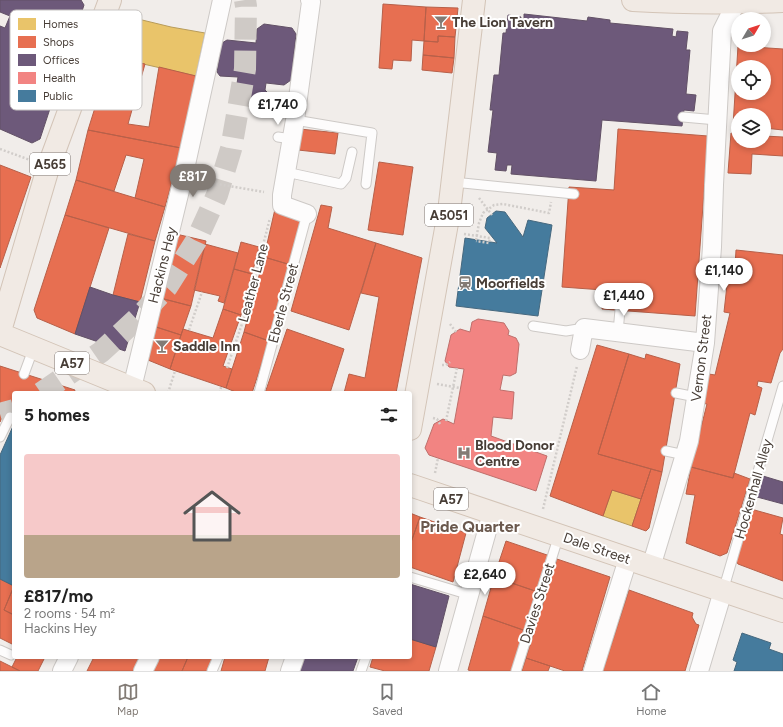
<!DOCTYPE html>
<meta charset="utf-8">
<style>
:root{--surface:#fff;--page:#f2f2f2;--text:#222;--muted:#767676;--line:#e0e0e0;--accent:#827b75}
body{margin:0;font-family:Figtree,sans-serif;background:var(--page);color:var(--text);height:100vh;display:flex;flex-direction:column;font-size:15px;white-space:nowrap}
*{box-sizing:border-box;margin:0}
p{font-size:13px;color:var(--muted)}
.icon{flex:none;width:22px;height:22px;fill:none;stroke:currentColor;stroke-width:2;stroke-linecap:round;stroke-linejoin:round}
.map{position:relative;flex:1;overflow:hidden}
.sheet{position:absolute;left:12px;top:391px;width:400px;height:268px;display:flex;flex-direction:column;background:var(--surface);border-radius:4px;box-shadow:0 2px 6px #0003}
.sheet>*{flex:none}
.needle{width:26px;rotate:51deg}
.buttons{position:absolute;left:731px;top:12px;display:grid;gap:8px}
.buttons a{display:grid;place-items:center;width:40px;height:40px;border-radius:50%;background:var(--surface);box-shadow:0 2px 6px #0003;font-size:20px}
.price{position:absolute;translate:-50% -34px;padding:0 9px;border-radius:14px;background:#fff;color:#222;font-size:13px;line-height:26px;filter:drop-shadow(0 1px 2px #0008)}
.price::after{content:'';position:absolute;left:50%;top:24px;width:12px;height:9px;margin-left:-6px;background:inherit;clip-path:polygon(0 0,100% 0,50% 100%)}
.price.selected{background:var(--accent);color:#fff}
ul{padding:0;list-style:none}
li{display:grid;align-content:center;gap:8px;height:212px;padding:0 12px}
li+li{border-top:1px solid var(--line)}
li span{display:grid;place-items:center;height:124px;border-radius:4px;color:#555}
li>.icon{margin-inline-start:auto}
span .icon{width:72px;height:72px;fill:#fffc;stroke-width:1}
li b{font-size:17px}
h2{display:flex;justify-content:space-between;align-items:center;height:48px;padding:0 12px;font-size:17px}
.tab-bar{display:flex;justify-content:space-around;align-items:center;height:56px;border-top:1px solid var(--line);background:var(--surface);font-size:11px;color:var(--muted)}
.tab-bar a{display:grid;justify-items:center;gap:2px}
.tab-bar .selected{color:var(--accent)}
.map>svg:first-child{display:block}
.homes{fill:#e9c46a;stroke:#b89c5a}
.shops{fill:#e76f51;stroke:#b76049;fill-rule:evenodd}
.offices{fill:#6d597a;stroke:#625166}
.health{fill:#f28482;stroke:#bf6f6b}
.public{fill:#457b9d;stroke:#46687e}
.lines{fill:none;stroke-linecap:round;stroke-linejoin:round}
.primary-tunnel{stroke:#cfcac6;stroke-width:22;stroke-dasharray:22 11;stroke-linecap:butt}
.service-casing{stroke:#cdc9c6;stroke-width:11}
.minor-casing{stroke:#cdc9c6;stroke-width:20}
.primary-casing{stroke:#d3c4b7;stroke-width:24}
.path{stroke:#d1cdca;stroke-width:2.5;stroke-dasharray:2 2;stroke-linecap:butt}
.service{stroke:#fdfcfc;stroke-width:9}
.minor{stroke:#fdfcfc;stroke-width:18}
.primary{stroke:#f1eae4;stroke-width:22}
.path-bridge{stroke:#d1cdca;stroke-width:2.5;stroke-dasharray:2 2;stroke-linecap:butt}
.labels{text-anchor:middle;stroke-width:4;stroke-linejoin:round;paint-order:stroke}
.shield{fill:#fff;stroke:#7e7772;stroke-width:1}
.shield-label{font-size:13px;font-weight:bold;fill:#473d36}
.poi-label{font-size:14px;font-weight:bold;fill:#473d36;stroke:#fff;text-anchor:start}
.street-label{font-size:14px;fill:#473d36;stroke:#fff}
.quarter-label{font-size:16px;font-weight:bold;fill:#6a584d;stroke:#fff}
.key{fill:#fff;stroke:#c8c5c3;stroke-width:1}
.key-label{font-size:11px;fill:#473d36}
</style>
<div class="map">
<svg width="783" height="671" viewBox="0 0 783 671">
<rect width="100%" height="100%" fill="#f1edea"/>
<!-- homes -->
<path class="homes" d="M138,19l33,8 34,6 -9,43 -66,-15z
M612,490l29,9 -9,27 -29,-10z"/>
<!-- shops -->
<path class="shops" d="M383,4l43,3 -2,34 -12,-1 -1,21 -18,-1 -1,9 -13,-1z
M426,7l32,1 -3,29 -17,-1v6l-14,-1z
M119,31l17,2 -6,28 15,3 -17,60 21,3 10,-60 37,9 -15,72 -93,-18z
M438,36l17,1 -1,21 -31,-3 1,-14 14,1z
M738,46l45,3v81l-19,-2v-13h-26v11h-5zM738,67h26v26h-26z
M423,55l31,3 -2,15 -30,-3z
M300,129l38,4 -3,21 -37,-4z
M618,129l90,7 -13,180 -93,-7 1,-19 -41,-3 7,-100 45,3z
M88,130l93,18 -16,59 -30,-9 9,-39 -18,-4 -12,36 -38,-11z
M731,133l7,1v7h26v-5l19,1v19l-31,-2 -1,20 -23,-1z
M379,162l34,5 -10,68 -35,-5z
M0,165l31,12 -31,91z
M76,180l89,27 -10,34 -90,-26z
M321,205l11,2 -4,21 48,15 -27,87 -58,-19z
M275,209l28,9 -12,47 -27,-8z
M65,215l44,13 -34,106 -38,-16 -3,-8z
M128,234l27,7 -15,61 -27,-7z
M176,234l30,7 -15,65 -31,-8z
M241,242l18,5 -7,27 -18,-5z
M376,243l46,15 -26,135h-52l5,-19 16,4 14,-81 -18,-4z
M205,244l33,9 -14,50 -6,-2 2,-5 -26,-6z
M736,250l47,5v94l-3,4 -9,30 -13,-2 -1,5 5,2 -7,27 -5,-2 -17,65 -42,-11 16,-63 -6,-1 8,-29 6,1 15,-62 -6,-1 5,-45h6z
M264,257l27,8 -22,76 -25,-9z
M234,269l18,5 -11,41 -18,-6z
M160,298l31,8 -10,29 -28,-9z
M223,309l18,6 -18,51 9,3 -6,19 -56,-19 13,-40 30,9z
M153,326l28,9 -11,34 -27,-11z
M287,329l57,20 -14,44h-65z
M244,332l25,9 -17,52h-14l-12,-5z
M597,345l32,9 -31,100 53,15 -10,30 -29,-9 -9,26 -53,-20z
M629,354l16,5 1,-5 34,10 -18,108 -64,-18z
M0,366l75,24 -1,3h-60v25l-11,-3 -3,7z
M691,467l42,11 1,-5 16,6 -23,74 -7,3 -34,-13 9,-48 -9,-1z
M651,469l11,3 -13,56 -3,3 -14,-5z
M751,509l32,9 -3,16 3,1v46l-45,-17 -2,-3z
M410,513l10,4 -10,28z
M420,517l46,16 -13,49 -43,-15v-22z
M506,541l44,15 -12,36 -44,-15z
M557,559l53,18 -28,94h-17l-39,-13z
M494,577l44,15 -12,39 -43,-15z
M0,579l14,7 -10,24 10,5v30l-14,-7z
M14,586v29l-10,-5z
M629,590l64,23 -1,4 4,7 3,1 -14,46h-82z
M483,616l43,15 -14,40h-40l-4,-1z
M410,639l26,8 -7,24h-44l-15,-4 3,-10h37z
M17,657h28l-7,14h-18l-8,-4z
M94,657h50l-6,14h-51z
M158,657h30l-6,14h-30z
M188,657h27l-5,14h-28z
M225,657h44l-4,14h-44z
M526,658l24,8 -2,5h-26z
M0,661l20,10h-20z"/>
<!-- offices -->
<path class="offices" d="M0,0h81l3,5 -44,134 -8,4 -32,-14v-103l5,2 5,-12 -10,-4z
M524,14l63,7 1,-4 22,3v3l63,6 -1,7 4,1 1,-6 11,1 -2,18h4l-4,44 10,1 -2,16 -10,-1 -2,16 -80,-6 -6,61 -85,-7 1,-9h-5l-1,6 -11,-1 2,-17 -9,-1 5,-42h-3l4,-35h5l4,-42h3l2,-18 13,2 -1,5 4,1z
M264,24l28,4 4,6 -5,46 -7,5 -18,-2 -1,7 4,4 -1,13 -34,-4 4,-26 -18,-1 -3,-4 5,-29 5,-3 29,3 1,-14z
M90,287l23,8 27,7 -15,49 -50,-17z
M763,476l20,6v22l-26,-7z
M410,584l39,12 -13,51 -26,-8z
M304,657h54l-5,14h-53z"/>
<!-- health -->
<path class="health" d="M478,319l26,4 5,8 -1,4 8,3 3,6 -3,29 -6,3 -7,-1 -3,15 14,2 -2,27 -19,-2 -2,19 56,20 -11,35 -107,-36 -4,-7 9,-24 9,-5 11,5 10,-55 -15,-2 -4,-6 6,-26 9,-6 10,3 2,-10z"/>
<!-- public -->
<path class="public" d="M496,211l9,1 18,25 5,-17 24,5 -14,91 -82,-10 9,-68 32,5 -12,-15 2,-10z
M14,424v162l-14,-7v-124z
M742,633l29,10 -2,6 14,5v17h-49l3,-9 -4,-2z"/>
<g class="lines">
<!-- primary-tunnel -->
<path class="primary-tunnel" d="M41,393l60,-41 40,-37 26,-28 29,-46 21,-46 14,-46 14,-80 1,-63 -1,-6
M0,414l14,-4"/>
<defs>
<path id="service" d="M683,117l34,3
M295,120l77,13 -6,51
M278,137l14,2
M286,172l55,12 5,-6 6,-26
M453,182l121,12
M533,326l33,5 18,-3
M618,332l2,-22
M24,374l10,-27
M259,393l48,-179
M676,393l20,4
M0,437l10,-20
M666,451l19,4
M410,577l60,18
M723,591l60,-205
M0,650l11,5
M212,671l6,-14
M361,671l5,-14
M516,671l43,-136"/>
<path id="minor" d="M307,214l-25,-9v-10l13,-75 16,-118 -1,-2
M580,350l4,-22 121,15
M132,388l51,-210 39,-178
M651,567l38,-126 16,-98 7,-96 2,-62 8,-154 14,-28
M62,671l7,-14
M143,671l7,-14
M290,671l5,-14
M448,671l44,-158
M593,671l35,-112
M699,671l24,-80"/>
<path id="primary" d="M633,0c50,3 100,3 150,1
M0,331l48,-163 62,-168
M0,334l144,59
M410,429l39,-217 25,-212
M410,485l373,126"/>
</defs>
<!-- service casing -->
<use href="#service" class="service-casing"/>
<!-- minor casing -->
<use href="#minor" class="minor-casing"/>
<!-- primary casing -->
<use href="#primary" class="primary-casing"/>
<!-- path -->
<path class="path" d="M0,149l30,11
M200,181l64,11
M479,198l13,17
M464,234l26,4 -1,5 -13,-2
M450,324l6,8
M189,330l13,-38
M442,365h4l4,-3
M227,368l18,-53 25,-97
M437,384l23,4
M168,393l7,-22
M220,393l1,-6
M433,418l4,1 3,5
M446,421l11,-53
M435,473l3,-15
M543,509l34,-143"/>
<!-- service -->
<use href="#service" class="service"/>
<!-- minor -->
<use href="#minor" class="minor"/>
<!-- primary -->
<use href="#primary" class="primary"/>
<!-- path-bridge -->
<path class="path-bridge" d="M476,240l3,-17 4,-10 11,-8 9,-1 46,9 2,-11"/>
</g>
<!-- icons -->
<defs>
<symbol id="bar-bare" viewBox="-9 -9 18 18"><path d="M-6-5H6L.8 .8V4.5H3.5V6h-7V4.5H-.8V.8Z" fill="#827b75" stroke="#fff" stroke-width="2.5" paint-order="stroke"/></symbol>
<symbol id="station-bare" viewBox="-9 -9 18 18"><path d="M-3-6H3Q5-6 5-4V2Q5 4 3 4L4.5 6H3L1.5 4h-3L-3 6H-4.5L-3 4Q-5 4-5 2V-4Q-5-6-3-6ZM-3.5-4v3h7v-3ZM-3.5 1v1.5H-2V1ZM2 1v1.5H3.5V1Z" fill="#827b75" stroke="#fff" stroke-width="2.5" paint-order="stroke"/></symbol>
<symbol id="hospital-bare" viewBox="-9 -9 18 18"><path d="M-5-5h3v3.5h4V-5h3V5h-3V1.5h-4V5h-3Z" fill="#827b75" stroke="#fff" stroke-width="2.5" paint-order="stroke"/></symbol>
</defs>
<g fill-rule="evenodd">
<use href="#bar-bare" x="431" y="12" width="20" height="20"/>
<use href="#station-bare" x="455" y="273" width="20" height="20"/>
<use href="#bar-bare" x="152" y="336" width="20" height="20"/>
<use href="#hospital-bare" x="454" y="443" width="20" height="20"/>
</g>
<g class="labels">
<!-- shield labels -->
<g class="shield">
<rect x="30" y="153" width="40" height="22" rx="3"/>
<rect x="425" y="204" width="48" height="22" rx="3"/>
<rect x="55" y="352" width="34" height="22" rx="3"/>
<rect x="434" y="488" width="34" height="22" rx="3"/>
</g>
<g class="shield-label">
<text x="50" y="169">A565</text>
<text x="449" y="220">A5051</text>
<text x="72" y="368">A57</text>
<text x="451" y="504">A57</text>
</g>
<!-- poi labels -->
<g class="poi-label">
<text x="452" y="27">The Lion Tavern</text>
<text x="476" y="288">Moorfields</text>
<text x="173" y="351">Saddle Inn</text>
<text x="475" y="450">Blood Donor<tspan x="475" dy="16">Centre</tspan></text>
</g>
<!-- street labels -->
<g class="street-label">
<text transform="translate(162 265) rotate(-76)" y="5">Hackins Hey</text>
<text transform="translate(253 283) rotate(-75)" y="5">Leather Lane</text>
<text transform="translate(283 303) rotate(-75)" y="5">Eberle Street</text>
<text transform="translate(701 358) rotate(-83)" y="5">Vernon Street</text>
<text transform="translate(753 489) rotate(-74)" y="5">Hockenhall Alley</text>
<text transform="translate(597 548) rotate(19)" y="5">Dale Street</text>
<text transform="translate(537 603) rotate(-72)" y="5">Davies Street</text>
</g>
<!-- quarter labels -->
<g class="quarter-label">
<text x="470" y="532">Pride Quarter</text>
</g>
</g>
<!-- legend -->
<rect x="10" y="10" width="132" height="100" rx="6" class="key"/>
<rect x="18" y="18" width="18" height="12" fill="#e9c46a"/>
<rect x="18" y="36" width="18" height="12" fill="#e76f51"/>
<rect x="18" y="54" width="18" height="12" fill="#6d597a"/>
<rect x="18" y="72" width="18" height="12" fill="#f28482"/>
<rect x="18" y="90" width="18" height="12" fill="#457b9d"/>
<g class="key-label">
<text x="43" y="28">Homes</text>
<text x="43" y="46">Shops</text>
<text x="43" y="64">Offices</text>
<text x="43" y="82">Health</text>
<text x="43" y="100">Public</text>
</g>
</svg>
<div class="buttons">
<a><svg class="needle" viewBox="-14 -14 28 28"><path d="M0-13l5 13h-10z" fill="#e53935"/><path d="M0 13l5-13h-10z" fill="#767676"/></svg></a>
<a><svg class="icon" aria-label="locate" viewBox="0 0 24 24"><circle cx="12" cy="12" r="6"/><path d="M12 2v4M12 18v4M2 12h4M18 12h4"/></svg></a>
<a><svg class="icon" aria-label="layers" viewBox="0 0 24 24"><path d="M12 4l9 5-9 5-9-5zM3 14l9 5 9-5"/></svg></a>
</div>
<b class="price" style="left:278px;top:126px">£1,740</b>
<b class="price selected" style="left:193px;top:198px">£817</b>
<b class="price" style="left:724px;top:292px">£1,140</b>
<b class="price" style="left:624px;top:317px">£1,440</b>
<b class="price" style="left:485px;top:596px">£2,640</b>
<section class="sheet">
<h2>5 homes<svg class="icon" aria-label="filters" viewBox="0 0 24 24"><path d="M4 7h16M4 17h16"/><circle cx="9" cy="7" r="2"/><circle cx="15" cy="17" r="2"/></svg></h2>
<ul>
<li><span style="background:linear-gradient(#f6c9c9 65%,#b9a48a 0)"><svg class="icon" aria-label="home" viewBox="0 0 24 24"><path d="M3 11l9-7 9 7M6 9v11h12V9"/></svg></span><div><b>£817/mo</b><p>2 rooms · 54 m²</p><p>Hackins Hey</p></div></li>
</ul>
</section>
</div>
<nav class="tab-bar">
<a class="selected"><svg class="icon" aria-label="map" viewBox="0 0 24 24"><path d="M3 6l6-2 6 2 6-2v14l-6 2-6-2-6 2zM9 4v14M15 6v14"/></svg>Map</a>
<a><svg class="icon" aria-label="saved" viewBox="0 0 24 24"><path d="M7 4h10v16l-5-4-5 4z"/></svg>Saved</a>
<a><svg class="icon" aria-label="home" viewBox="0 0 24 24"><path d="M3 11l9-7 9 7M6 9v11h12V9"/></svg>Home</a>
</nav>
